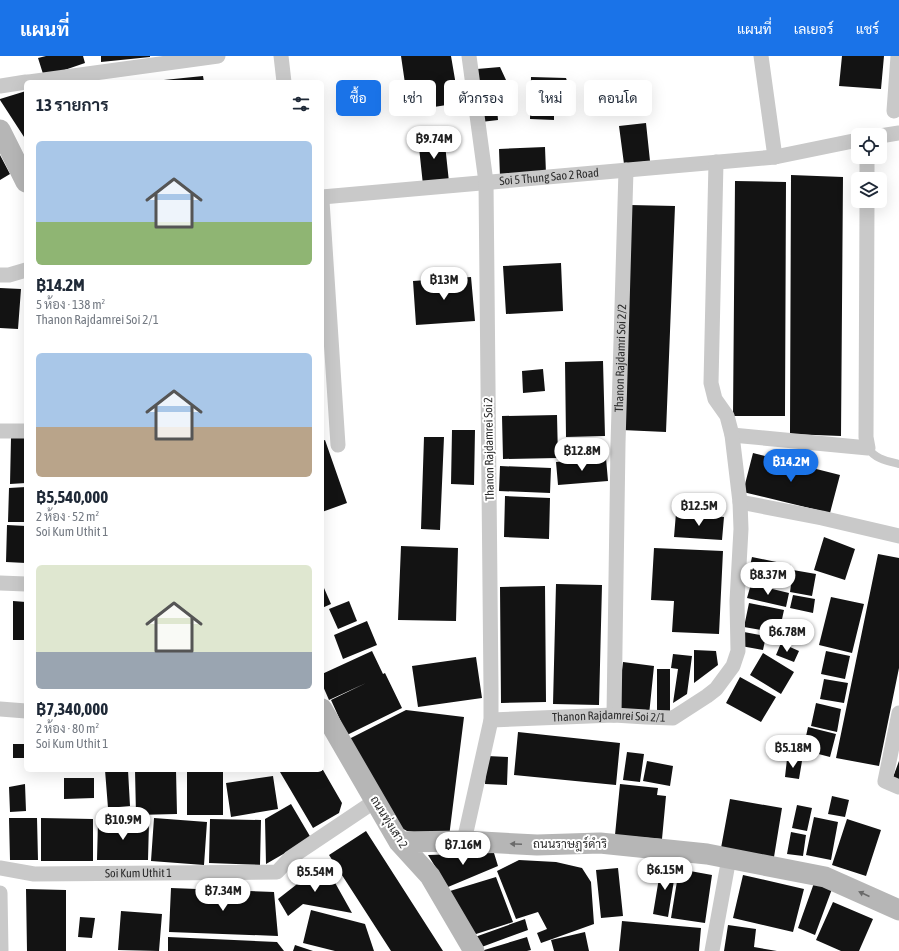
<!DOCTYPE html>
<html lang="th">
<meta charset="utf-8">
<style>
:root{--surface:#fff;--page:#f2f2f3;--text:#1f2937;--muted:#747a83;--accent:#1a73e8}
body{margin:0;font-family:"Asap Condensed",Sarabun,sans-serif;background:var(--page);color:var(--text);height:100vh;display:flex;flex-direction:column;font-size:15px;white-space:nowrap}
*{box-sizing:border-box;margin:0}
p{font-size:13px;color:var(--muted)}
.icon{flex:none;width:22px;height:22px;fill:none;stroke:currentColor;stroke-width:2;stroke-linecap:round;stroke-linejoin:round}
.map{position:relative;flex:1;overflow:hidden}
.panel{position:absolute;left:24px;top:24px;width:300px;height:692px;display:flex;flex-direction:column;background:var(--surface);border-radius:6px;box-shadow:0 4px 16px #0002}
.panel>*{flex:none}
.guide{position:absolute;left:336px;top:24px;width:380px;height:36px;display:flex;gap:8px}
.fabs{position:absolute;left:851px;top:72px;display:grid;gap:8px}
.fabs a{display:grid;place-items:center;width:36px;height:36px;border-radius:6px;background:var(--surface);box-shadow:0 4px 16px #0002;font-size:20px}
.price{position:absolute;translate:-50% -34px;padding:0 9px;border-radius:14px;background:#fff;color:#222;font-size:13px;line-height:26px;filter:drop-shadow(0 1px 2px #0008)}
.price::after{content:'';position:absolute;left:50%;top:24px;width:12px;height:9px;margin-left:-6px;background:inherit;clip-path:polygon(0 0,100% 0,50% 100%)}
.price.current{background:var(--accent);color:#fff}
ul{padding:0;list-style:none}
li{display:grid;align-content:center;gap:8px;height:212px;padding:0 12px}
li span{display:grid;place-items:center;height:124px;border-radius:6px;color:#555}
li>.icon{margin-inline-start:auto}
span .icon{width:72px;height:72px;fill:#fffc;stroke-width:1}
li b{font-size:17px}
h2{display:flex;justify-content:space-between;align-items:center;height:48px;padding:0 12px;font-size:17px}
.chip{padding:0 14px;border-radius:6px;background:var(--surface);box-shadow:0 4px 16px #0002;font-size:14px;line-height:36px}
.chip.current{background:var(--accent);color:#fff}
header{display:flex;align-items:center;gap:24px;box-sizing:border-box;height:56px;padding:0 20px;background:var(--accent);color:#fff}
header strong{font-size:19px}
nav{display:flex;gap:22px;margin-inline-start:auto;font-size:14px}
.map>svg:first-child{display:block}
.building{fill:#131313}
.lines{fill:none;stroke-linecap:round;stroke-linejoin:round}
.lane{stroke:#c9c9c9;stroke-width:8}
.street{stroke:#c9c9c9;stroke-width:15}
.secondary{stroke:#b6b6b6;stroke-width:21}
.oneway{fill:#6a6a6a}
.labels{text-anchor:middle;stroke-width:4;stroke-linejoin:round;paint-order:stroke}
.street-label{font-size:12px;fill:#2c2c2c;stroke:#fff}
</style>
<header>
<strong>แผนที่</strong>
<nav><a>แผนที่</a><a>เลเยอร์</a><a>แชร์</a></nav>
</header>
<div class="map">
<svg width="899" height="895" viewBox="0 0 899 895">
<rect width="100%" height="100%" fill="#fff"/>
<!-- building -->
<path class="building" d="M46,0h37l2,7 -41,14 -6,-19z
M101,0h49v1l-49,5z
M401,0h50l8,47 -50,8z
M842,0h42l-3,33 -42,-3z
M500,11l6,13 -11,4 3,36 -17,2 -4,-53z
M203,20l1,6h-50v-1z
M531,21l35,1 7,21 -19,7v14l-24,-1z
M26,35v49l-26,-40v-1z
M646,67l4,38 -26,3 -5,-38z
M444,79l5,47 -26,3 -5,-47z
M545,91l1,27 -46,3 -1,-28z
M0,99l10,19 -10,6z
M791,119l52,2 -2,259 -51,-2z
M735,125l51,1 -1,234h-52z
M630,149l45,1 -9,226 -44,-2z
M561,207l2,48 -57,3 -3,-48z
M471,221l4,44 -59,4 -3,-44z
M0,232l21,1 -3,40 -18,-1z
M603,305l2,75 -39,1 -1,-75z
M543,313l2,22 -22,2 -1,-22z
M557,359l1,43 -55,1 -1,-43z
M452,374h23l-1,55 -23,-1z
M26,381v46l-16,1 1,-46z
M424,381h20l-4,93 -19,-1z
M325,384l22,63 -25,9v-71z
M753,397l87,22 -10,38 -87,-21z
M606,402l2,23 -50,4 -2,-23z
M500,410l51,2 -1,25 -51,-2z
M26,431v35h-18l1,-34z
M505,440l45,2 -1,41 -45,-2z
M676,457l48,4 -2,23 -48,-3z
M7,469l19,1v37l-20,-1z
M824,481l31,12 -10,31 -31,-10z
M401,490l57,2 -2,73 -58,-1z
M654,492l69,3 -4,83 -47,-2 2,-31 -23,-1z
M878,498l21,4v110l-20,98 -43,-8z
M752,501l39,8 -4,22 -40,-8z
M793,514l23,4 -4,22 -22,-4z
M556,528l46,1 -3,120 -46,-1z
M751,528l38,9 -3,14 -39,-9z
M545,530l1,116 -45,1 -1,-116z
M324,532l7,16 -9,4v-19z
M793,539l22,4 -2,14 -23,-5z
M831,541l33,7 -12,49 -33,-8z
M13,545l13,1v38h-13z
M349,545l8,20 -19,8 -9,-20z
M749,547l35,7 -5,23 -35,-6z
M367,565l10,24 -34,14 -9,-24z
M744,576l22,4 -3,14 -22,-4z
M788,576l15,2 -2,11 -14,-2z
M781,587l18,8 -5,11 -18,-7z
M694,594l22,1 2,14 -24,18z
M372,595l11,23 2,-1 17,35 -55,27 -16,-35 35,-17 -37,17 -7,-16v-10z
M826,595l24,5 -5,23 -24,-5z
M763,597l31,19 -13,22 -31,-19z
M673,598l19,2 -5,38 -14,9 5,-34 -7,-1z
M476,601l6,41 -64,9 -6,-41z
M623,606l31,4 -5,49 -32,-4z
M657,613h13v42h-13z
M740,621l36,20 -15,25 -35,-19z
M824,623l24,4 -4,20 -24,-4z
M816,647l25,6 -4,23 -26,-6z
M406,654l58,7 -15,120 -42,-6 -16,-9 -42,-83z
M808,671l28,7 -6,23 -27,-7z
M518,676l102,11 -4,42 -102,-10z
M13,688h13v14h-13z
M627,696l17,2 -4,28 -17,-2z
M487,700l21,1 -1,28 -22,-1z
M787,703l15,2 -3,18 -14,-2z
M647,705l26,5 -3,20 -27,-5z
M899,705v21l-7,-2z
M105,714h23l2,36 -22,2z
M135,714h41l1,44 -41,1z
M187,714h36v45h-36z
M283,714h40l19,33 -3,10 -26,15 -33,-56z
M273,720l5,33 -47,8 -5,-34z
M64,722h30v20l-30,1z
M25,728l1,27 -16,1 -1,-25z
M620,728l38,4 -1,7 9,1 -4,43 -47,-4z
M832,740l17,4 -4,17 -17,-3z
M730,743l52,9 -8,49 -53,-9z
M291,748l20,34 -45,26 -1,-45z
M797,749l15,3 -5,23 -15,-3z
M814,761l24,5 -7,38 -25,-5z
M9,762h28l1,42h-28z
M41,762l52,1v42h-52z
M154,762l53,4 -3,43 -53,-4z
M210,763l51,1 -1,45 -51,-2z
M847,763l34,11 -15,46 -34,-11z
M98,765l51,1 -1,38h-51z
M366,775l77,120h-52l-62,-96z
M791,776l15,3 -3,21 -16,-2z
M494,797l4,13 -50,21 -20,-32z
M519,804l37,2 26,6 9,14 3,42 -53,19 -4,-10 10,-4 -9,-17 -22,7 -19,-48z
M324,807l28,50 -49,-9 -15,12 -10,-17z
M661,810l15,2 -8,49 -15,-3z
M618,812l5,48 -22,2 -5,-48z
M679,813l33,6 -7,48 -34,-5z
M743,819l61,14 -11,43 -60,-14z
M496,821l17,45 -40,13 -23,-44z
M814,827l18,6 -17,46 -17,-7z
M171,832l103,4 4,44 -109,-4z
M26,833l40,1v61h-39z
M833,846l40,17 -14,32h-18l-25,-11z
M311,854l54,14 9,27h-39l-32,-8z
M121,855l41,3 -3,37 -41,-1z
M80,861l15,1 -3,20 -14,-1z
M525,863l3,11 -49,18 -4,-11z
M622,865l79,7 -2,23h-80z
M728,869l28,4 -2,18 23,4h-53z
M585,876l4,19h-35l-3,-11z
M168,881l109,5 7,9h-116z
M527,881l4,13 -4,1h-46z
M295,889l18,6h-20z"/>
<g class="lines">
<!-- lane -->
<path class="lane" d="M868,392c7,11 19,13 31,16"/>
<!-- street -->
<g class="street">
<path d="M281,0l3,26"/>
<path d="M761,0l14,101"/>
<path d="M29,26l189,-26"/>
<path d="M0,30l26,-4"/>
<path d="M894,55l4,-55"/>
<path d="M880,80l19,-3"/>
<path d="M867,123v-22"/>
<path id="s1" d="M322,141l453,-40 83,-17"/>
<path d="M322,145l16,244"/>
<path d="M0,219h9l17,-5"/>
<path d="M0,375h26"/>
<path d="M732,379l136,13 -2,-11 1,-236"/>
<path d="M740,446l82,16 77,18"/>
<path d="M0,527l26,1"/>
<path d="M0,653l26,2"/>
<path d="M899,657l-14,68 14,6"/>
<path id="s2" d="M614,659l4,-271 8,-274"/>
<path id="s3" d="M491,664l123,-5 32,2 27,1 34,-22 9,-7 17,-23 5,-15 -1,-50 4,-72 -1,-27 -8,-67 -5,-19 -12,-17 -4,-16 5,-221"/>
<path d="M464,785l27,-121v-31l-5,-507 -17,-126"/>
<path id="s4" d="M0,812l34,6 243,-2 13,-14 85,-57"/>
<path d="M0,837l1,58"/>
<path d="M712,895l17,-93"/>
</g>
<!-- secondary -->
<path class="secondary" d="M0,74l26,52
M322,653l77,133 31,34 44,75
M399,786l65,-1 73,4 63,-2 107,11 118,23 74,33"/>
</g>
<!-- one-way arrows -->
<defs><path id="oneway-solid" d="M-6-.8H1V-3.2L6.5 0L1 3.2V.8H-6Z"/></defs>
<g class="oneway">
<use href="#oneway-solid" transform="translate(516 788) rotate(-177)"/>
<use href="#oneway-solid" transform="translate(864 838) rotate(-156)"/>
</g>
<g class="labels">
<!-- street labels -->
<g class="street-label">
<text dy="4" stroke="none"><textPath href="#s1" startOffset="228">Soi 5 Thung Sao 2 Road</textPath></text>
<text dy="4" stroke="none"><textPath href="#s2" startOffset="357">Thanon Rajdamri Soi 2/2</textPath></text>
<text transform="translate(489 393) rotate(-91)" y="4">Thanon Rajdamrei Soi 2</text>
<text dy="4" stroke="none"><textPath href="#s3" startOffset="118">Thanon Rajdamrei Soi 2/1</textPath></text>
<text transform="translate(389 766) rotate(58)" y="4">ถนนทุ่งเสา 2</text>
<text x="570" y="792">ถนนราษฎร์ดำริ</text>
<text dy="4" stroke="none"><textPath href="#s4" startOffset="139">Soi Kum Uthit 1</textPath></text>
</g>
</g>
</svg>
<div class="fabs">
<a><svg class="icon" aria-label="locate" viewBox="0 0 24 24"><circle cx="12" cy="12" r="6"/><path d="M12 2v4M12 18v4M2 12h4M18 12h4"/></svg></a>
<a><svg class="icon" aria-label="layers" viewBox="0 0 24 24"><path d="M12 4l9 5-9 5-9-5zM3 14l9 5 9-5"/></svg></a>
</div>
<b class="price" style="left:434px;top:104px">฿9.74M</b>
<b class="price" style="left:444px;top:245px">฿13M</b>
<b class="price" style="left:582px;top:416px">฿12.8M</b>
<b class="price current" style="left:791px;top:427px">฿14.2M</b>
<b class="price" style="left:699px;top:471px">฿12.5M</b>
<b class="price" style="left:768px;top:540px">฿8.37M</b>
<b class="price" style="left:787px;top:597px">฿6.78M</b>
<b class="price" style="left:793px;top:713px">฿5.18M</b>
<b class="price" style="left:123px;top:785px">฿10.9M</b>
<b class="price" style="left:463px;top:810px">฿7.16M</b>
<b class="price" style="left:665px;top:835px">฿6.15M</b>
<b class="price" style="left:315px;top:837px">฿5.54M</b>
<b class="price" style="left:223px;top:856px">฿7.34M</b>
<div class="guide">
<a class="chip current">ซื้อ</a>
<a class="chip">เช่า</a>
<a class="chip">ตัวกรอง</a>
<a class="chip">ใหม่</a>
<a class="chip">คอนโด</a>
</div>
<section class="panel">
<h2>13 รายการ<svg class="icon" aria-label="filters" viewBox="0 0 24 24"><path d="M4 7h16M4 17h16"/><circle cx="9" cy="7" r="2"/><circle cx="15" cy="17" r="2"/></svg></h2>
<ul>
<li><span style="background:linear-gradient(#a9c7e8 65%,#8fb573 0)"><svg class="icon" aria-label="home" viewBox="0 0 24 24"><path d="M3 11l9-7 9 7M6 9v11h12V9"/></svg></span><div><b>฿14.2M</b><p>5 ห้อง · 138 m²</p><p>Thanon Rajdamrei Soi 2/1</p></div></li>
<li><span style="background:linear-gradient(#a9c7e8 60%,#b9a48a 0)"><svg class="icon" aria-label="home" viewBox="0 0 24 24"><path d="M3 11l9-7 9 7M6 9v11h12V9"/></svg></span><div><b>฿5,540,000</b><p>2 ห้อง · 52 m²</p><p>Soi Kum Uthit 1</p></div></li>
<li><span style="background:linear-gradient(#dfe7d0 70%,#9aa5b1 0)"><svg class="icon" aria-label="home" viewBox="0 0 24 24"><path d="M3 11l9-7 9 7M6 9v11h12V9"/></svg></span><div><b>฿7,340,000</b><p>2 ห้อง · 80 m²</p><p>Soi Kum Uthit 1</p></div></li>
</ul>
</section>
</div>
